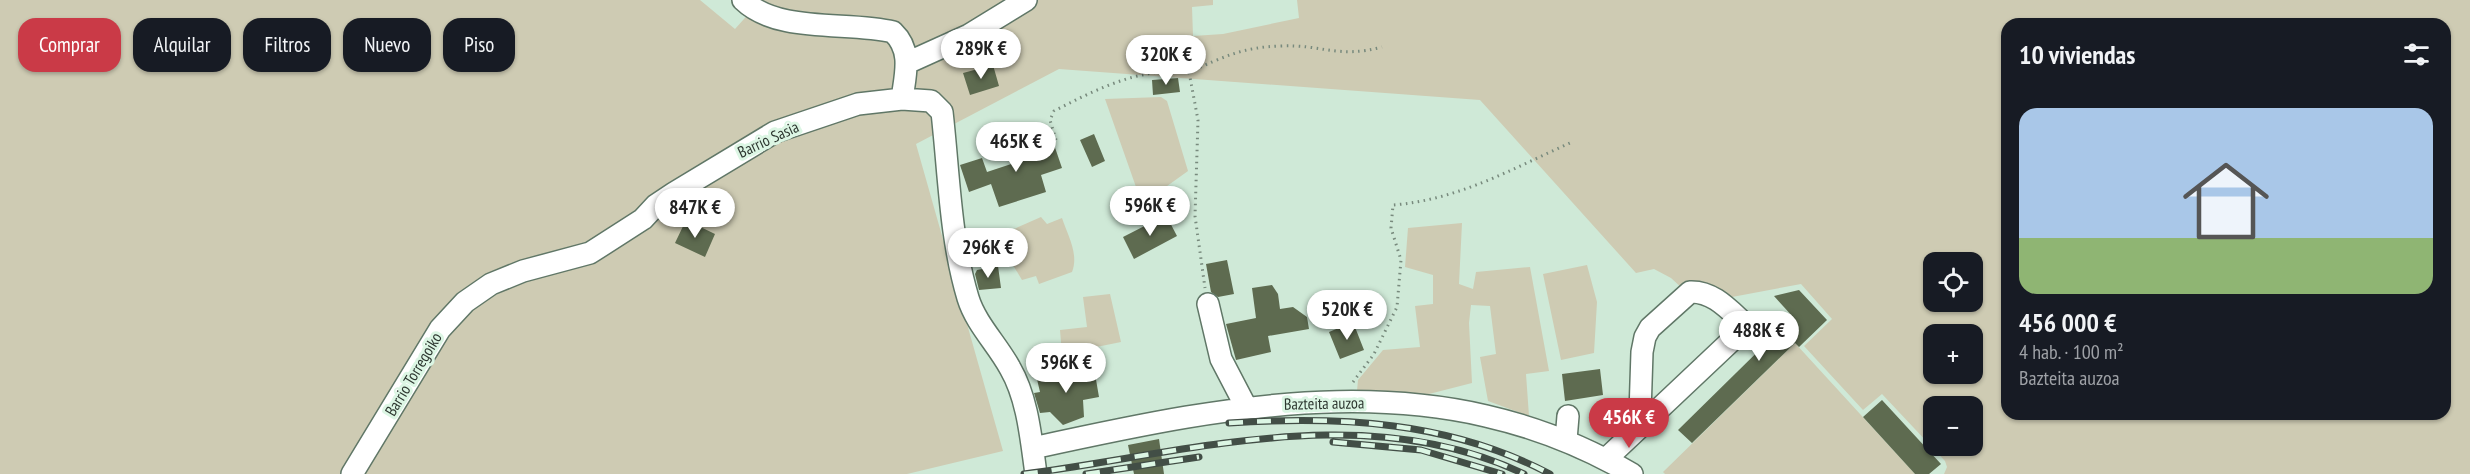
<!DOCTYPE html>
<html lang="es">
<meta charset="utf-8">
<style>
:root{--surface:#171b24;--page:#20242c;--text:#f1f3f6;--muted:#9ea1a6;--accent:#ca3a47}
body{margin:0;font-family:"PT Sans Narrow",sans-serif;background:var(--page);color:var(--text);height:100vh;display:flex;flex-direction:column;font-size:22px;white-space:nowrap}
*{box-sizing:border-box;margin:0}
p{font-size:20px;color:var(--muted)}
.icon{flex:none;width:33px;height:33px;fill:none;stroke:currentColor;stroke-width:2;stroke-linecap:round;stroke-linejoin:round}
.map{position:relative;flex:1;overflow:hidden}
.sheet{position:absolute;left:2001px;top:18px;width:450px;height:402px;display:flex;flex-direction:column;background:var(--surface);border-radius:18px;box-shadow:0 2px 4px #0004}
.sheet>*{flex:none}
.top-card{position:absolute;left:18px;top:18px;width:570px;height:54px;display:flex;gap:12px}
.buttons{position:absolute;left:1923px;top:252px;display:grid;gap:12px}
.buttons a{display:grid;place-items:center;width:60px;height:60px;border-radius:12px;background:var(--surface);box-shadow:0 2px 4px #0004;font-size:30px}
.price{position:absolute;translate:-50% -51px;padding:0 14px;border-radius:21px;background:#fff;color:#222;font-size:20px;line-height:39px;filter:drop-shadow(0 2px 3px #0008)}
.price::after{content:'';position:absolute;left:50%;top:36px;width:18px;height:14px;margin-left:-9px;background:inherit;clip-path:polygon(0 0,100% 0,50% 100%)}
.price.on{background:var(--accent);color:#fff}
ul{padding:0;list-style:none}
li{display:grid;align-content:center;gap:12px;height:318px;padding:0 18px}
li span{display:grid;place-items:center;height:186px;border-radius:18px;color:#555}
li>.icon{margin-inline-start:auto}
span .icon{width:108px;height:108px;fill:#fffc;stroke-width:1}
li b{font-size:26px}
h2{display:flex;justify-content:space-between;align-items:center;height:72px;padding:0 18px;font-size:26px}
.pill{padding:0 21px;border-radius:18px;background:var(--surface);box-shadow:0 2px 4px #0004;font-size:21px;line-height:54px}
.pill.on{background:var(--accent);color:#fff}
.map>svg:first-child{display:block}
.green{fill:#cecbb3;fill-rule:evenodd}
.building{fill:#5e6b50}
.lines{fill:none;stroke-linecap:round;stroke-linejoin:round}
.minor-casing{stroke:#607767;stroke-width:24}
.path{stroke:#788a7d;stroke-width:3;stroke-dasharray:1.5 4.5;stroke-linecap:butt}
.minor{stroke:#fff;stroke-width:21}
.rail-casing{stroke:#424e46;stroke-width:7}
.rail{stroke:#dcf6e4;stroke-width:4.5;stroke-dasharray:14;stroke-linecap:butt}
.labels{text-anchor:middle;stroke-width:6;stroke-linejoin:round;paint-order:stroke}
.street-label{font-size:16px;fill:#2d3730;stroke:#dcf6e4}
</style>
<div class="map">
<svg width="2470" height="474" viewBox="0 0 2470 474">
<rect width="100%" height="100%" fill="#cfe9d7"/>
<!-- green -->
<path class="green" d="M0,0h700l35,29 26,-29h452v5l-21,2 1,29 30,-2 76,-16 -2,-18h1173v474h-526l3,-7 -2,-6 -63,-67 -19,16 -59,-64 28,-27 -31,-35 -69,13c-18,-12 -28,-19 -49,-8l-12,-11 -17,-9 -18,4 -156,-173 -421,-31 -143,75 87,307 -96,23h-907zM2007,24h438v390h-438zM1934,262h38v40h-38zM1934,334h38v40h-38zM1934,406h38v40h-38z
M1161,97l6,4 21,70 -46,33 -37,-105z
M1041,217l6,7 15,-6c6,18 17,36 10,54l-33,12 -3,-8 -14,4 -26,-43z
M1462,223l-3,61 14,5 3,-17 54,-5 19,104 -23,3 3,42 -41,-15 -8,-44 16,-3 -6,-48 -19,-1 -2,18 3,60 -43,11 -72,-3 1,-11 25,-30 37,-3 -5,-41 18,-2v-29l-28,-8 3,-39z
M1587,265l10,37 -3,51 -33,7 -18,-86z
M1110,294l11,48 -59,12 -2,-24 27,-3 -4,-30z
M1795,343l120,131h-250l-2,-2z"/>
<!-- building -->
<path class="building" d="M993,65l6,21 -29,9 -7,-22z
M1178,78l2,14 -27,3 -1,-15z
M1049,130l13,38 -21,7 5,17 -47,15 -8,-23 -22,8 -9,-27 22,-7 5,14 48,-16 -7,-19z
M1094,134l11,27 -13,6 -12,-27z
M1166,215l11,21 -43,23 -11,-22z
M686,220l29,14 -10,23 -30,-14z
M1227,260l7,34 -16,3 -7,-5 -5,-28z
M998,266l3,22 -22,2 -4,-16 2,-4z
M1272,285l6,9 2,15 13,-2 14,10 2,12 -41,7 3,16 -35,8 -10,-36 30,-6 -4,-30z
M1799,290l28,30 -28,27 -4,-4 -103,100 -14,-13 115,-113 -19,-21z
M1353,322l11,28 -24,9 -11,-27z
M1094,368l5,29 -16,3 1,17 -21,8 -13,-13 -10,1 -6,-20 6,-1 -4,-17z
M1600,369l3,26 -38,6 -3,-27z
M1882,400l59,64 -12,10h-14l-52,-57z
M1159,439l5,35h-30l-6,-29z"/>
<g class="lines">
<defs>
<path id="minor" d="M743,0c35,34 106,21 150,32 20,19 12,43 9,67
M907,63l62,-28 57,-35
M1208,304l13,55 25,48
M1566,440l2,-24
M1033,448c206,-45 406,-87 599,26
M1606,459l141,-133c-17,-15 -33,-35 -57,-34l-40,36 -5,9 -3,15 -2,61 6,6
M352,474l88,-145 25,-27 26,-18 32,-13 67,-18 53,-34 13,-14 18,-12 101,-61 83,-28 44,-5 29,2 11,11c7,62 8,126 26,186 8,26 29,46 42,70 18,31 21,71 26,106"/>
</defs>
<!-- minor casing -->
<use href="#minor" class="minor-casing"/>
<!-- path -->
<path class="path" d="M1189,72c35,-15 53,-25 92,-26 40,-2 57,13 101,1
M1056,140l-6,-20 4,-9c43,-22 86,-44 135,-39l9,48 -3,96 10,72
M1353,382l21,-28 23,-47 4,-47 -10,-32 2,-23c65,-5 121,-37 179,-63"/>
<!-- minor -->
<use href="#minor" class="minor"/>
<defs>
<path id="rail" d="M1229,423c112,-7 220,-2 321,51
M1333,442l88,8 81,24
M1024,474c164,-21 341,-76 500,0
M1086,474l113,-17"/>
</defs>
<!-- rail casing -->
<use href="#rail" class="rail-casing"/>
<!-- rail -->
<use href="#rail" class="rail"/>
</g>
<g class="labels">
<!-- street labels -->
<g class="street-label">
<text transform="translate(768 139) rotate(-25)" y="6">Barrio Sasia</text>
<text transform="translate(413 374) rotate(-59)" y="6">Barrio Torregoiko</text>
<text transform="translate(1324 403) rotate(-1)" y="6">Bazteita auzoa</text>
</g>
</g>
</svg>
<div class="buttons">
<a><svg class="icon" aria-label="locate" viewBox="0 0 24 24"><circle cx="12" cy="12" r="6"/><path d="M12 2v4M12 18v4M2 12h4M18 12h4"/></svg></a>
<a>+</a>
<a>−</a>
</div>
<b class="price" style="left:981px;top:80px">289K €</b>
<b class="price" style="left:1166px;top:86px">320K €</b>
<b class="price" style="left:1016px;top:173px">465K €</b>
<b class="price" style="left:1150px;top:237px">596K €</b>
<b class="price" style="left:695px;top:239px">847K €</b>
<b class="price" style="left:988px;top:279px">296K €</b>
<b class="price" style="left:1347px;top:341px">520K €</b>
<b class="price" style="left:1759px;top:362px">488K €</b>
<b class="price" style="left:1066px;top:394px">596K €</b>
<b class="price on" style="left:1629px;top:449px">456K €</b>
<div class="top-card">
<a class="pill on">Comprar</a>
<a class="pill">Alquilar</a>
<a class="pill">Filtros</a>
<a class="pill">Nuevo</a>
<a class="pill">Piso</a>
</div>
<section class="sheet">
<h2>10 viviendas<svg class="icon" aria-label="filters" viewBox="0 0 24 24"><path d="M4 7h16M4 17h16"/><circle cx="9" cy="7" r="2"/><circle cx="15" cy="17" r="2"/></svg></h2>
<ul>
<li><span style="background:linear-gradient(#a9c7e8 70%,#8fb573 0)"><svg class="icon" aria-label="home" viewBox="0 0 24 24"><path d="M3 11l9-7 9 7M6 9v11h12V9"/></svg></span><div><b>456 000 €</b><p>4 hab. · 100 m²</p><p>Bazteita auzoa</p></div></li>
</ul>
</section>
</div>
